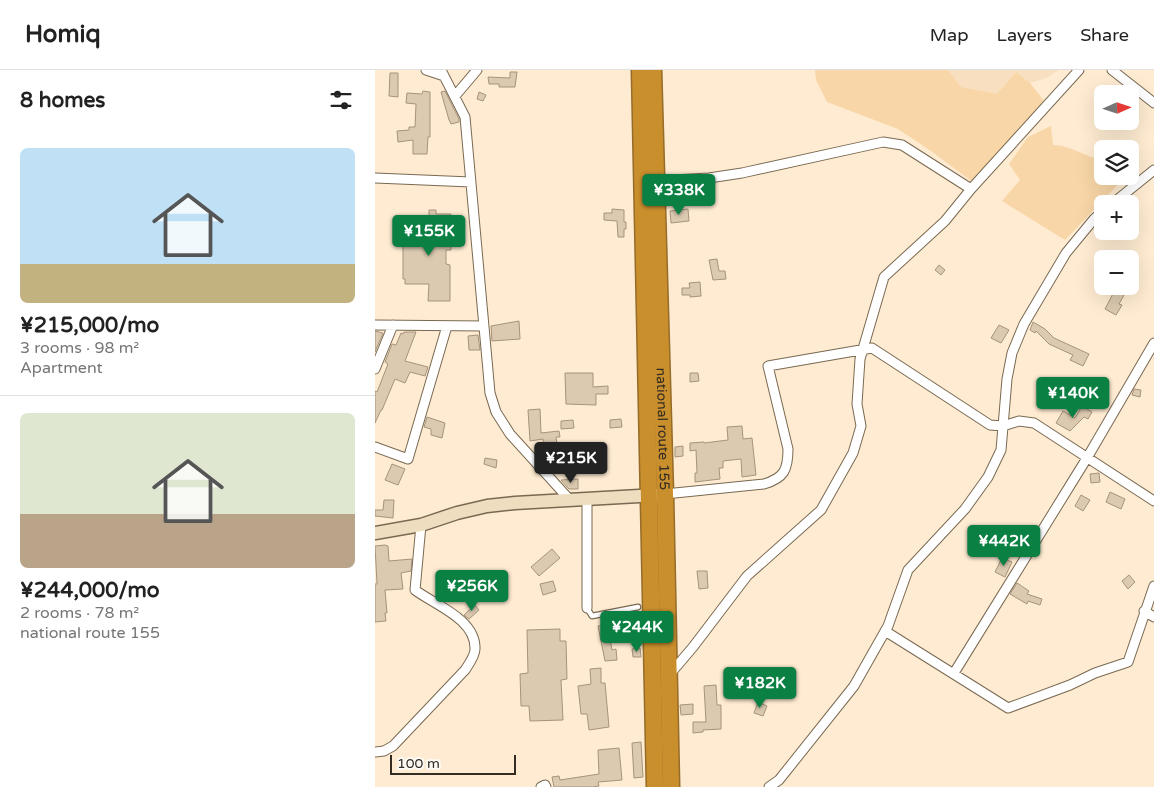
<!DOCTYPE html>
<meta charset="utf-8">
<style>
:root{--surface:#fff;--page:#f6f6f6;--text:#222;--muted:#767676;--line:#e0e0e0;--accent:#0b8043}
body{margin:0;font-family:"Varela Round",sans-serif;background:var(--page);color:var(--text);height:100vh;display:flex;flex-direction:column;font-size:19px;white-space:nowrap}
*{box-sizing:border-box;margin:0}
p{font-size:16px;color:var(--muted)}
.icon{flex:none;width:28px;height:28px;fill:none;stroke:currentColor;stroke-width:2;stroke-linecap:round;stroke-linejoin:round}
.map{position:relative;flex:1;overflow:hidden}
.sheet{display:flex;flex-direction:column;background:var(--surface);width:375px}
.sheet>*{flex:none}
.needle{width:32px;rotate:87deg}
.tools{position:absolute;left:719px;top:15px;display:grid;gap:10px}
.tools a{display:grid;place-items:center;width:45px;height:45px;border-radius:8px;background:var(--surface);box-shadow:0 5px 20px #0002;font-size:25px}
.scale{position:absolute;left:15px;bottom:12px;width:126px;box-sizing:border-box;padding-left:5px;border:2px solid #332c22;border-top:0;font-size:14px;line-height:18px;white-space:nowrap;color:#332c22;-webkit-text-stroke:4px #fefaf5;paint-order:stroke}
.price{position:absolute;translate:-50% -42px;padding:0 11px;border-radius:5px;background:var(--accent);color:#fff;font-size:16px;line-height:32px;filter:drop-shadow(0 1px 2px #0008)}
.price::after{content:'';position:absolute;left:50%;top:30px;width:15px;height:11px;margin-left:-8px;background:inherit;clip-path:polygon(0 0,100% 0,50% 100%)}
.price.on{background:#222;color:#fff}
ul{padding:0;list-style:none}
li{display:grid;align-content:center;gap:10px;height:265px;padding:0 20px}
li+li{border-top:1px solid var(--line)}
li span{display:grid;place-items:center;height:155px;border-radius:8px;color:#555}
li>.icon{margin-inline-start:auto}
span .icon{width:90px;height:90px;fill:#fffc;stroke-width:1}
li b{font-size:21px}
h2{display:flex;justify-content:space-between;align-items:center;height:60px;padding:0 20px;font-size:21px}
header{display:flex;align-items:center;gap:30px;box-sizing:border-box;height:70px;padding:0 25px;background:var(--surface);border-bottom:1px solid var(--line)}
header strong{font-size:24px}
nav{display:flex;gap:28px;margin-inline-start:auto;font-size:18px}
main{display:flex;flex:1;min-height:0}
.map>svg:first-child{display:block}
.built{fill:#f7dfbf}
.green{fill:#f8d6a7}
.building{fill:#dccab0;stroke:#a5937b}
.lines{fill:none;stroke-linecap:round;stroke-linejoin:round}
.lane-casing{stroke:#796952;stroke-width:7}
.street-casing{stroke:#796952;stroke-width:11}
.secondary-casing{stroke:#796952;stroke-width:15}
.highway-casing{stroke:#956c29;stroke-width:19}
.lane{stroke:#fff;stroke-width:4.5}
.street{stroke:#fff;stroke-width:9}
.secondary{stroke:#efddc0;stroke-width:12}
.highway{stroke:#ca8f2d;stroke-width:16}
.labels{text-anchor:middle;stroke-width:4;stroke-linejoin:round;paint-order:stroke}
.street-label{font-size:14px;fill:#332c22;stroke:#fefaf5}
</style>
<header>
<strong>Homiq</strong>
<nav><a>Map</a><a>Layers</a><a>Share</a></nav>
</header>
<main>
<section class="sheet">
<h2>8 homes<svg class="icon" aria-label="filters" viewBox="0 0 24 24"><path d="M4 7h16M4 17h16"/><circle cx="9" cy="7" r="2"/><circle cx="15" cy="17" r="2"/></svg></h2>
<ul>
<li><span style="background:linear-gradient(#bfe0f5 75%,#c2b280 0)"><svg class="icon" aria-label="home" viewBox="0 0 24 24"><path d="M3 11l9-7 9 7M6 9v11h12V9"/></svg></span><div><b>¥215,000/mo</b><p>3 rooms · 98 m²</p><p>Apartment</p></div></li>
<li><span style="background:linear-gradient(#dfe7d0 65%,#b9a48a 0)"><svg class="icon" aria-label="home" viewBox="0 0 24 24"><path d="M3 11l9-7 9 7M6 9v11h12V9"/></svg></span><div><b>¥244,000/mo</b><p>2 rooms · 78 m²</p><p>national route 155</p></div></li>
</ul>
</section>
<div class="map">
<svg width="779" height="717" viewBox="0 0 779 717">
<rect width="100%" height="100%" fill="#feebd1"/>
<!-- built -->
<path class="built" d="M573,0h111l-13,8 -16,5 -14,-11 -19,22 -36,-7z"/>
<!-- green -->
<path class="green" d="M440,0h133l13,17 36,7 19,-22 14,11 15,19 -71,81 -43,-32 -33,-22 -71,-27 -11,-22z
M676,56l2,19c18,0 32,12 49,15l1,16h23l-61,64 -63,-39 18,-21 -11,-16 19,-27z"/>
<!-- building -->
<path class="building" d="M135,2h7l-2,15h-16v-3h-10l-1,-7 22,1z
M15,3h8v24l-9,-1z
M48,21l7,1v45h-2l-1,17h-14v-14l-15,2 -1,-11 12,-1v-3h6l1,-23 -10,-1 1,-10 15,1z
M70,21l14,28v3l-8,2 -2,-4 -8,-28z
M104,22l7,3 -3,6 -6,-2z
M314,115l1,7 -19,2v-8z
M237,139l12,1v12h2v7h-2v8h-6l-1,-16 -13,-1v-7h8z
M313,139l1,12 -18,2 -1,-12z
M54,140h7v4h15v36h-5v14l4,1v36h-22l1,-17h-24v-5h-2v-44h3v-6h23z
M342,189l2,12h6l1,8 -13,1 -4,-20z
M564,195l6,5 -4,5 -6,-5z
M325,212l1,14 -11,1v-2h-8v-7h8l-1,-5z
M742,216h12l-10,18 3,1 -6,10 -11,-6z
M144,251l1,18 -28,2 -1,-15z
M658,252l12,7 9,9 35,16 -6,12 -13,-6 3,-5 -24,-11 -13,-13 -1,2 -5,-3z
M624,255l10,5 -8,13 -10,-5z
M0,261l8,2 -8,19z
M29,262h12l-11,29 23,6 -3,9 -15,-4 -5,11 -10,-4 -13,31h-1l-6,13v-32l2,1 11,-28 -3,-2 7,-18 4,1 5,-12 2,1z
M103,265l2,15h-11l-1,-14z
M190,303h28v14l15,-1v8h-12v11l-30,-1z
M315,303h8l1,8 -9,1z
M759,319l7,1 -1,7 -8,-2z
M707,336l10,6 -4,7 -4,-2 -14,14 -14,-8 7,-12 12,7z
M165,339l1,24 18,-2 1,6h-4l1,7h3v6l-9,1 1,-1 -8,-1 -1,-10 -13,2 -2,-31z
M52,347l18,6 -3,15 -11,-3v-6l-7,-2z
M246,349l1,8 -12,1v-8z
M198,350l1,8 -13,1v-8z
M367,356l1,13 9,-1 4,37 -14,2 -1,-18 -18,2v7h-4l1,11 -25,3v-9h2l-1,-23 -6,1v-8l14,-1v1l24,-3 -1,-13z
M308,376v10l-8,1v-10z
M110,388l12,2 -1,8 -12,-4z
M17,394l13,5 -7,16 -13,-5z
M724,403l1,9 -9,1 -1,-9z
M203,409v10h-9l-8,-9z
M735,422l15,7 -4,10 -15,-7z
M706,425l9,5 -7,11 -8,-5z
M9,430h10l-1,18 -18,-2v-6h8z
M10,475l3,1 1,15 23,-2 -1,12 -10,2 2,16 -18,1 2,23h-2l1,8 -11,1v-38h2l-2,-38z
M177,479l8,9 -21,18 -8,-9z
M627,488l10,4 -7,15 -10,-5z
M322,501h10l1,17 -9,1z
M754,505l6,7 -7,7 -6,-8z
M178,511l3,10 -13,4 -3,-11z
M642,513l12,8 -2,3 15,5 -2,6 -12,-4 -1,3 -17,-10z
M100,535l4,5 -10,9 -5,-4z
M257,542l2,8 -7,2v3l-19,3 4,22 4,-1 1,11 -12,1 -7,-35 6,-1v-3l22,-4 -1,-4z
M185,559v12h6l1,38 -6,1 2,40 -33,1 -1,-15h-8l-1,-32 8,-1 -1,-43z
M265,578l1,9h-8l-1,-8z
M226,598v15h4l4,44 -20,3 -2,-16h-6l-3,-28 13,-2 -1,-15z
M341,615l1,20h4v24l-18,1v2l-10,1v-11h13l-2,-36z
M397,615l6,3 -5,9 -6,-3z
M383,632l9,4 -4,10 -9,-3z
M318,634v10l-12,1 -1,-10z
M266,672l2,35 -9,1 -2,-35z
M244,678l3,32 -24,2 1,4 -6,1h-39l-2,-10 7,-1 1,4 39,-6 -1,-24z"/>
<g class="lines">
<defs>
<path id="lane" d="M212,538l5,8 46,-9"/>
<path id="street" d="M51,0l18,6
M66,0l24,47 25,276 6,19 14,22 59,65
M737,0l42,33
M80,26l22,-26
M0,108l96,4
M280,111l54,-3 33,-5 141,-31 19,3 69,44
M737,134l42,-34
M0,255l109,1
M0,299l18,-44
M0,377l33,12 39,-133
M290,424l99,-10c20,-6 24,-14 24,-35l-20,-83 104,-18 118,77 13,1 16,-5 15,2 120,78
M212,430v108
M769,541l10,6
M510,561l123,77 62,-23 25,-12 33,-11 26,-76
M579,603l133,-215 67,-115
M295,604l23,-27 54,-71 74,-66 32,-57 8,-27 -4,-22 3,-45 24,-82 61,-56 26,-32 108,-119
M0,682l9,-1 9,-5 72,-76c4,-6 10,-14 10,-21 1,-30 -40,-44 -60,-59l6,-65
M166,717l4,-2 1,2
M394,717l10,-7 75,-94 34,-60 20,-56 57,-61 23,-32 13,-27 6,-71 5,-26 12,-29 42,-71 28,-34 9,-8"/>
<path id="secondary" d="M0,463l46,-8 36,-12 30,-7 28,-3 142,-8"/>
<g id="highway">
<path d="M265,0l15,717"/>
<path id="s1" d="M278,0l12,424 6,293"/>
</g>
</defs>
<!-- lane casing -->
<use href="#lane" class="lane-casing"/>
<!-- street casing -->
<use href="#street" class="street-casing"/>
<!-- secondary casing -->
<use href="#secondary" class="secondary-casing"/>
<!-- highway casing -->
<use href="#highway" class="highway-casing"/>
<!-- lane -->
<use href="#lane" class="lane"/>
<!-- street -->
<use href="#street" class="street"/>
<!-- secondary -->
<use href="#secondary" class="secondary"/>
<!-- highway -->
<use href="#highway" class="highway"/>
</g>
<g class="labels">
<!-- street labels -->
<g class="street-label">
<text dy="5" stroke="none"><textPath href="#s1" startOffset="359">national route 155</textPath></text>
</g>
</g>
</svg>
<div class="tools">
<a><svg class="needle" viewBox="-14 -14 28 28"><path d="M0-13l5 13h-10z" fill="#e53935"/><path d="M0 13l5-13h-10z" fill="#767676"/></svg></a>
<a><svg class="icon" aria-label="layers" viewBox="0 0 24 24"><path d="M12 4l9 5-9 5-9-5zM3 14l9 5 9-5"/></svg></a>
<a>+</a>
<a>−</a>
</div>
<div class="scale">100 m</div>
<b class="price" style="left:304px;top:146px">¥338K</b>
<b class="price" style="left:54px;top:187px">¥155K</b>
<b class="price" style="left:698px;top:349px">¥140K</b>
<b class="price on" style="left:196px;top:414px">¥215K</b>
<b class="price" style="left:629px;top:497px">¥442K</b>
<b class="price" style="left:97px;top:542px">¥256K</b>
<b class="price" style="left:262px;top:583px">¥244K</b>
<b class="price" style="left:385px;top:639px">¥182K</b>
</div>
</main>
